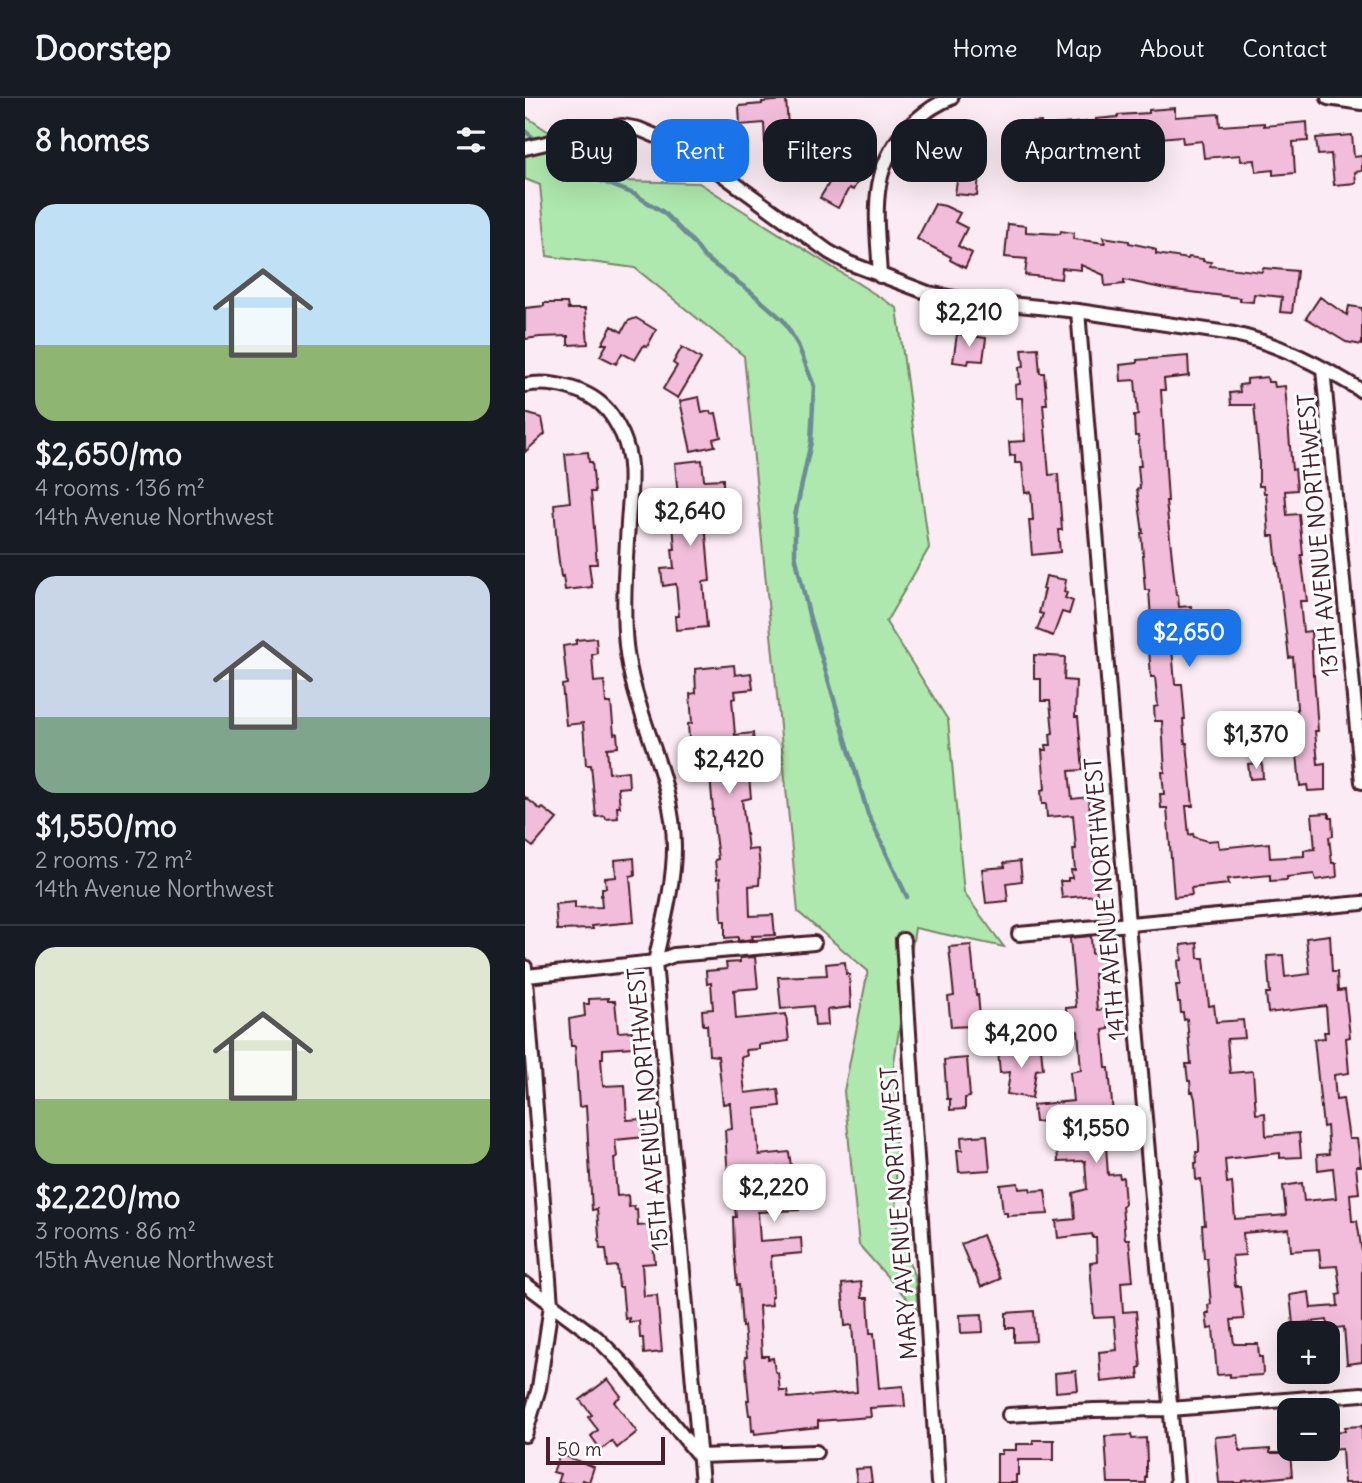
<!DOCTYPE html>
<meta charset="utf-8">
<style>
:root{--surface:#171b24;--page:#20242c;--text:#f1f3f6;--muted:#9ea1a6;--line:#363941;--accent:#1a73e8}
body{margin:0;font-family:Delius,sans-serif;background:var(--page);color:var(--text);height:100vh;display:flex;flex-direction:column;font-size:26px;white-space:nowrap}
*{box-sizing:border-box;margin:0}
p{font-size:23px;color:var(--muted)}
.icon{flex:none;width:38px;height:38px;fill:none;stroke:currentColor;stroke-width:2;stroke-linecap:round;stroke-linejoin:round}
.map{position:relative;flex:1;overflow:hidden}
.details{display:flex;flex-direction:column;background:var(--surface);width:525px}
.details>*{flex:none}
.hud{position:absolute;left:21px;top:21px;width:665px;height:63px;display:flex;gap:14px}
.buttons{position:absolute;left:752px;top:1223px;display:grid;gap:14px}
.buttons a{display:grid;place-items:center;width:63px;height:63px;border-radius:14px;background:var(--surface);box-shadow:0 7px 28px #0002;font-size:35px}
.scale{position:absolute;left:21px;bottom:18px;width:119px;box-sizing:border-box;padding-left:7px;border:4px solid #4a1f2b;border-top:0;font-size:19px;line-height:24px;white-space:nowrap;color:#4a1f2b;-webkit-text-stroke:5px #fff;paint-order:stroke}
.price{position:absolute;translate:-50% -60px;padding:0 16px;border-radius:14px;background:#fff;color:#222;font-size:23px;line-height:46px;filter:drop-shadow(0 2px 4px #0008)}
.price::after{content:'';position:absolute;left:50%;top:42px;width:21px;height:16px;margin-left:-10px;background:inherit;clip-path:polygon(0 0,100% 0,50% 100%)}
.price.current{background:var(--accent);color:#fff}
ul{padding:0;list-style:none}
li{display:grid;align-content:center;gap:14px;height:371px;padding:0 35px}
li+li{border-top:2px solid var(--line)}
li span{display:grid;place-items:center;height:217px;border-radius:21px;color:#555}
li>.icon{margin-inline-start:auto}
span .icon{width:126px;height:126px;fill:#fffc;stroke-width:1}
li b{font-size:30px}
h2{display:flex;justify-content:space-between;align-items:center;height:84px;padding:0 35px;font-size:30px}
.pill{padding:0 24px;border-radius:21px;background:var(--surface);box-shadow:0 7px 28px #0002;font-size:24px;line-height:63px}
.pill.current{background:var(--accent);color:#fff}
header{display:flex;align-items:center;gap:42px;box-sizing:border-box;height:98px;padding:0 35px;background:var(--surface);border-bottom:2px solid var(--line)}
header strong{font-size:33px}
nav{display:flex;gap:38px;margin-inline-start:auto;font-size:24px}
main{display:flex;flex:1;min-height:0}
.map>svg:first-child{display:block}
.green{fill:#aee8ae;stroke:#7c846c;stroke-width:2}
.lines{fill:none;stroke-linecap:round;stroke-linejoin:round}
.stream{stroke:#6c8c95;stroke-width:4.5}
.building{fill:#f1bdda;stroke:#4a1f2b;stroke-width:2}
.minor-casing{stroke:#4a1f2b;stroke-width:18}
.minor{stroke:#fff;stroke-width:12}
.labels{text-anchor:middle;stroke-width:6;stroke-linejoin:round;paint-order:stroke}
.street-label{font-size:23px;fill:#4a1f2b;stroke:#fff}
</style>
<header>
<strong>Doorstep</strong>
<nav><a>Home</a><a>Map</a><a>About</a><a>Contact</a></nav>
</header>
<main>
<section class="details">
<h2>8 homes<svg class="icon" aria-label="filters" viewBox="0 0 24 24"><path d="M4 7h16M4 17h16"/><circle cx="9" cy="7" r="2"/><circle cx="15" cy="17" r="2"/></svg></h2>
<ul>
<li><span style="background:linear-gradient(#bfe0f5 65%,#8fb573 0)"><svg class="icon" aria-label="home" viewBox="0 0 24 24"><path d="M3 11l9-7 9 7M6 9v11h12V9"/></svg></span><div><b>$2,650/mo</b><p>4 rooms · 136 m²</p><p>14th Avenue Northwest</p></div></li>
<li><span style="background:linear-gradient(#c9d6e8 65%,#7fa58c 0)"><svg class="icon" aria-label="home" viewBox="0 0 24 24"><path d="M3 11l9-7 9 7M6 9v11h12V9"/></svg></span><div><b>$1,550/mo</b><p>2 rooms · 72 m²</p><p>14th Avenue Northwest</p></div></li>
<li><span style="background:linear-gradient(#dfe7d0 70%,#8fb573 0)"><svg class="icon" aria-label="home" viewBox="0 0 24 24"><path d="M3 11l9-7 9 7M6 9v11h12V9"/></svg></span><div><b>$2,220/mo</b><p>3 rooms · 86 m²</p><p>15th Avenue Northwest</p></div></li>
</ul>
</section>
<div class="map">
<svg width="837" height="1385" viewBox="0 0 837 1385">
<rect width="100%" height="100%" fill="#fbebf4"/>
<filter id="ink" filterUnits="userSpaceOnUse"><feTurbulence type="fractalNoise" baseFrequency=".0143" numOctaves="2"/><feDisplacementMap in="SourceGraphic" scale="14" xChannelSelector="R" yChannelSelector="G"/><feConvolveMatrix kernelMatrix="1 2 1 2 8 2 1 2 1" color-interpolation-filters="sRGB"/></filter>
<g filter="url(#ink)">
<!-- green -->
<path class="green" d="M0,18l97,65 77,2 198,125 32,240 -43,74 62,98 16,173 40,54 -89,-19 -21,134 3,168 18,48 3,33 -59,-66 -15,-154 24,-120 -70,-59 -54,-556 -109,-88 -88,-12 -7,-71 -15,-6z"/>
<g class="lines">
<!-- stream -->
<path class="stream" d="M0,33l13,11
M20,49l31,24 58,23 29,18 31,31 10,14 47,35 32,28 15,25 16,41 -3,56 -16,74v39l14,60 59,199 39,83"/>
</g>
<!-- building -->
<path class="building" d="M261,2l5,63 -25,2 -2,-42 -24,2 -1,-19 23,-2v-2z
M650,10v9l44,-3 1,12 44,-3v3l43,-4 1,19 -15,1 2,31 -22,2v-5l-17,2 -1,-12 -14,1 -1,-6 -36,3 -2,-17 -19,2 -1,-7 -92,8 2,16 -24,1 -1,-8 -26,2v11l-24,2 -1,-18h-6l-2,-17 15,-1 -1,-9 19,-1v4l55,-5v-2l22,-2v-2l31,-2v-3z
M827,37l2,22 8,-1v15l-7,1 1,11 -22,2 -3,-31 -13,1 -2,-17z
M458,46l2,30 -6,1 -2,21 -22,-2 3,-19 -3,-29z
M306,61l30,17 -8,14 -4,-2 -11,20 -18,-10 15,-25z
M410,106l10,2 15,7 -5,9 12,6 -9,18 14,7 -7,15 -15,-8 1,-3 -34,-18z
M483,126l18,2v6l34,2 1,-3 13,2 -1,6 32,4 -2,-6 26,4v2l24,5v1l3,1v4l32,5 1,-2 14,2v2l8,1 -1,4 52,6 1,-4 34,3 -5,42 -12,-1 2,-15 -28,-3 -1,8 -13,-1v-3l-74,-9 -42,-9v4l-19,2 -1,-11 -23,-10v5l-19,-2 -1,11 -36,-4 2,-16 -22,-2z
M795,199l27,18 2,-9 13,2v37l-16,-3 -40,-24z
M19,205h23l1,6h17l3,35 -20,1v-9l-28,1 -15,2v-31l19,-2z
M111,220l20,12 -9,17 -3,-2 -9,15 -13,-7 -6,11 -16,-8 7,-12h-5l10,-18 10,6 6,-11z
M432,236l29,4 -3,23 -14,-1 -1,4 -15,-2z
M157,249l19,12 -23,39 -15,-9 14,-23 -4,-3z
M513,250l2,25h4l3,31h-4l6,71 9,-1 4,56h-4l2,22 -28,3 -3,-35h4l-2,-28 -6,1 -3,-30h-7v-8l-5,1 -1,-14 16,-1 -3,-43h-6l-1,-13 5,-1 -1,-17 5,-1 -2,-17z
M663,258l1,20 -25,3 1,11h-4l7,111h-2l10,94h2l1,12 12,-1 2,16 -23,2 5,60h7l3,35h-2l2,24h2l6,63h-7l3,29 4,-1 1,3 13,4 11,-1 1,8 50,-5 1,15 34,-2v-6l11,-1 -3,-35 17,-1v5h3l1,18 -4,1 3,26h4l1,14 -21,3 -2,-6 -27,3v3l-17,1v-6l-42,4 1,5 -38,4 1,7 -18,2 -7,-89h-6l-1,-14h4l-2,-22h3l-3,-51h-7l-1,-14 4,-1 -3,-29h-4l-2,-28 -2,-30h4l-2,-29h-4l-1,-13h1l-4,-44h2l-6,-44 3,-1 -2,-22h3l-3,-30h-3l-1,-20 4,-1 -3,-35 -14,1 -1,-16 17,-2v-3z
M742,279l1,5h6l1,5 10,-1 7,84 3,-1 2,21 -12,1 2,24 12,-1 4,41h-2l6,46h-7l3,31 8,-1 2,44h1l4,56h-3l3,33 7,-1v27l-17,1 -1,-6 -7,1 -6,-65 4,-1 -5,-63 -4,1 -11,-94 -1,1 -3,-29h-5l-3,-43h-2l-1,-7h-4v-29l-5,-52h-23l-1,-12 10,-1 -1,-7 8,-1v-5z
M174,299l3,16 8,-2 1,3 5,-1 5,24 -8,2 2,7 -24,5 -11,-50z
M0,315l17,5 3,16 -20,18z
M63,354l1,10h3l3,30h-4l6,72h-8l3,23 -27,3 -2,-14 -2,1 -4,-31 -3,-42 16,-2 -5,-48z
M177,362l2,20 19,-1v12l-31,1 3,31h10l5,58 -7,1 4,45 -31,3 -1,-14h4l-3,-32 -13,2 -2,-17 13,-1 -2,-19h3l-3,-39 7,-1 -4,-46z
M521,478l20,4 -2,12 3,1 -2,5 8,3 -4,13 -7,-2 -9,24 -16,-6 6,-16 -4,-1 6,-24h-2z
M71,540l1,15 -5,2 2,27 10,-1 2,22h5l3,31 3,-1 1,14 -11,1 2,25 19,-2 1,16 -11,1 2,19h-3l1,11 -12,1 -1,-3 -9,1 -5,-52h-5l-3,-42 -17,2 -4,-40 5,-1 -4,-38 13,-2v-4z
M509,557l31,2 -1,23 12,1 -1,36h3l5,53 -14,1 3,28 17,-2 3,52 1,-1 4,47 -35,3 -2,-17h8v-3h4l-1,-8h4l-2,-21h3l-3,-34 -26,2 -1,-13h-4l-1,-14 4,-1 -3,-39h5l-1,-5h5l-1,-11 3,-1 -3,-32h-9v-22h-7z
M209,567l1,10 16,-2 2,16 -18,2 1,7 -4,1 3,36 18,-2 2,21 -8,1 4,43 -9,2 6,50 10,-1 2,19 -1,17 -10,1 1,30 23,-1 2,20 -23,1 1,3 -15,2v-4l-13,1v-17h-3l-2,-43 -3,1 -2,-19 3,-1 -6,-49h1l-3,-35h4l-3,-30 -10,1v-8l-12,1 -1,-15 4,-1 -2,-29 6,-1 -1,-24z
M737,665l1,15 -13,1 -2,-15z
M0,699l16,13 2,-2 14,11 -24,28 -8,-6z
M109,760l1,17 -5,1 4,46 -42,4 1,3 -36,1 -2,-26 20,-2v6l27,-1 -1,-12h1v-7h4l-1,-10 11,-1 -1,-17z
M495,763l2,20 -16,2 2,18 -22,2 -4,-34 23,-2 -1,-4z
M805,837l2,37h5l1,19 7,-1 5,47 -4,1 3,35 -15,2 2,25 7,-1 6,40h8l4,27h-5l3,27 -9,1 2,27h5l5,31v110l-15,2 -3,-37 -16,2 -1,-9 -34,4 -3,-29 19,-3 2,16 27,-2 -1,-11 4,-1 -4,-28 -16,1 -2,-18 -28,2 -2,-22 -46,4 2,22 -13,1 3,30h5l4,33 -13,1 3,24h24l1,13h3l1,16 -1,2 -32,2v-3l-13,1 -4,-47 -5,1 -2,-16h3l-1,-8 3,-1 -4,-46h-3l-2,-33h3l-4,-46 -5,1 -1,-17h2l-1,-11h3v-8l-4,-45 -2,-7h-2l-1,-11h-2l-2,-17h5l-4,-45 -3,1 -1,-7h-2l-1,-11h-2l-2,-17h4l-2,-24 4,-1 -1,-15 16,-2 1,15h6l5,48 5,-1 2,17 27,-2 2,18 -18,1 3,34 23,-2 3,43 9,-1 1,23 33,-3 2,24 -21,1v-5l-55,6 2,24 5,-1 3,37 51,-4 -3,-29 19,-3 2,18 32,-3 -3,-30 -15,2 -1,-15 12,-1 -2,-28 -4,1 -9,-88 11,-1 -1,-6h4l-2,-26 -58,7 -2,-20h4l-3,-37 16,-1 2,22 25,-3 -4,-36z
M566,838l1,18 9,-1 2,20 -9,1 3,36 11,-1 1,20 -6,1 3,38h3l5,59h5l2,18 -15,1 2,29 11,-1 1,4 3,-1 2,27 -3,2 3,33h4l4,42 -12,1 2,30 13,-1 5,56 -3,1 1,10 -38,4 -2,-30 18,-2 -3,-33 -20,1 -4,-55 7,-1 -1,-24h-3l-1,-4 -34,4 -2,-17 19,-2 -2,-26 14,-4 -2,-28 -27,1 -3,-42 -20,2 -2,-17 40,-4 -3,-29 11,-2 -3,-39 -11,1 -1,-24 10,-1 -6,-69z
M446,847l5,50h2l2,22h-8v9l-21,1 -3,-30 6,-1 -5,-49z
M230,859l3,31 -24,2 2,29 50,-5 3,27 -30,4v4l-13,1 1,6 -6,1 4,36 33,-4 2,17 -25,3 4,46 30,-3 2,14 -13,1 3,30 17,-1 1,14 -41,2 2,29 41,-3 1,15 -31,3 2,40 -2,1 1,8 -13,1 3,50h6v3l5,-1 2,13 3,2 2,18h7l1,7 69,-6 -5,-67 -7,1 -3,-42 19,-2 1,16h6l2,35h4l5,55 24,-2 2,20 -35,2 1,9 -53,4v6l-63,7 -1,-4 -2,1 -1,-16h-2l-2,-15h2l-4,-43h2l-3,-31 -2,1 -3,-42h-2l-3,-36 -1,-32h3l-2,-19 1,-20 -6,1 -2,-16 -2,-33 7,-1 -2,-26 -7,1 -5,-48 -9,-1 -2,-30h-4l-1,-15 11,-1 -2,-26 -4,1 -1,-13 21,-2 -1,-6 14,-1v-4z
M320,864l1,12h3l2,33 -24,3 1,15 -13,1 -2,-20 -32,3 -3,-32 49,-2 -1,-11z
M83,900v3h7l3,31 14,-1 1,16 -30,2v9h-2l2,28 22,-1 2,35 16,-1 2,18 -30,3 2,17 -3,1 3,38 11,-1 1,12 5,-1 1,4 2,-1 1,17 13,-1 4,38 -13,1 2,32 13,-1 5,57 -18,2 -1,-16h-3l-1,-17 -10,1v-4l-4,1 -3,-32h-3l-2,-21 -9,1 -2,-18h-6l-3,-40 -5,1 -6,-104 -7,1 -4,-61h-4l-2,-27 16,-3 -1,-12h5v-5z
M516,950l2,21 -7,1 -4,28 -25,-4 3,-22 -10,1 -2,-22z
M442,960l3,39 -5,1v11l-15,1v-11h-3l-3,-39z
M462,1037l3,35 -31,2 -2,-22h5l-1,-13z
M493,1085l1,6 11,-1 1,3 14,-1 3,24 -41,2v-3h-4l-3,-28z
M457,1137l18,44 -19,8 -7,-15 -1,1 -12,-29z
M509,1213l2,30 -22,1v-14h-8v-15z
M457,1216l1,18 -22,1 -1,-18z
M551,1273l2,19 -22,2 -1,-19z
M83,1281l13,17 -7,6 23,30 -20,16 -5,-7 -11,9 -10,-14 7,-6 -10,-13 4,-2 -12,-15z
M837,1328v57h-18l-2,-34 -14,1v-18l17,-1v-4z
M606,1337l1,4 14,-1 1,23h-1v16h-1v6h-37l-3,-47z
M713,1337l2,16 30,-2v4h20l2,23 -49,5v2h-24l-4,-46z
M508,1342h21v20h-36v15h-2v8h-19v-29h5v-4h14v-6h17z
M35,1356l34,13 -5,15 -7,-2 -1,3h-24l3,-9 -7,-2z
M345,1370l2,15h-15l-2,-14z"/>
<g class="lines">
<defs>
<path id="minor" d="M803,0l34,5
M0,50l86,-20 12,-2 16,3 24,10 49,28 117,85 20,11 79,30 32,6 118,12 156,23c46,10 88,32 128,57
M355,178c-3,-59 -14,-110 34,-154 11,-10 24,-19 37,-24
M553,213l50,613 49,559
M798,271l39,413
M0,287c27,-5 65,4 83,26 6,7 10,15 14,23 13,28 8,58 6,89 -2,40 -6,82 -2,122 7,69 48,131 48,202 0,38 -11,78 -19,115l47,521
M494,836l343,-31
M378,842l35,543
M0,869l26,338 -12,83 -14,47
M2,878l128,-14 19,-7 140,-12
M0,1186l72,54 31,31 71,87 117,-4
M484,1317l85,-5 76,-1 192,-15"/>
</defs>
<!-- minor casing -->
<use href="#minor" class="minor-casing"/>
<!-- minor -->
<use href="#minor" class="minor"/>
</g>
</g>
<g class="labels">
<!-- street labels -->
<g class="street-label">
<text transform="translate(793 437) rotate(-95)" y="8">13TH AVENUE NORTHWEST</text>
<text transform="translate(580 801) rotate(-95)" y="8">14TH AVENUE NORTHWEST</text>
<text transform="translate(123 1011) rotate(-95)" y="8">15TH AVENUE NORTHWEST</text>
<text transform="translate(374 1115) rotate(-94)" y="8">MARY AVENUE NORTHWEST</text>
</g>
</g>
</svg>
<div class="buttons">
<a>+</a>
<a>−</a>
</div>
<div class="scale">50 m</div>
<b class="price" style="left:444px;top:251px">$2,210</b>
<b class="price" style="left:165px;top:450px">$2,640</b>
<b class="price current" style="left:664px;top:571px">$2,650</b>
<b class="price" style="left:731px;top:673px">$1,370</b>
<b class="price" style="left:204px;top:698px">$2,420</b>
<b class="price" style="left:496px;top:972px">$4,200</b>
<b class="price" style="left:571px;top:1067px">$1,550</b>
<b class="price" style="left:249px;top:1126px">$2,220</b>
<div class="hud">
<a class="pill">Buy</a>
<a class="pill current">Rent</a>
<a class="pill">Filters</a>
<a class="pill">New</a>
<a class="pill">Apartment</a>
</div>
</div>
</main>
